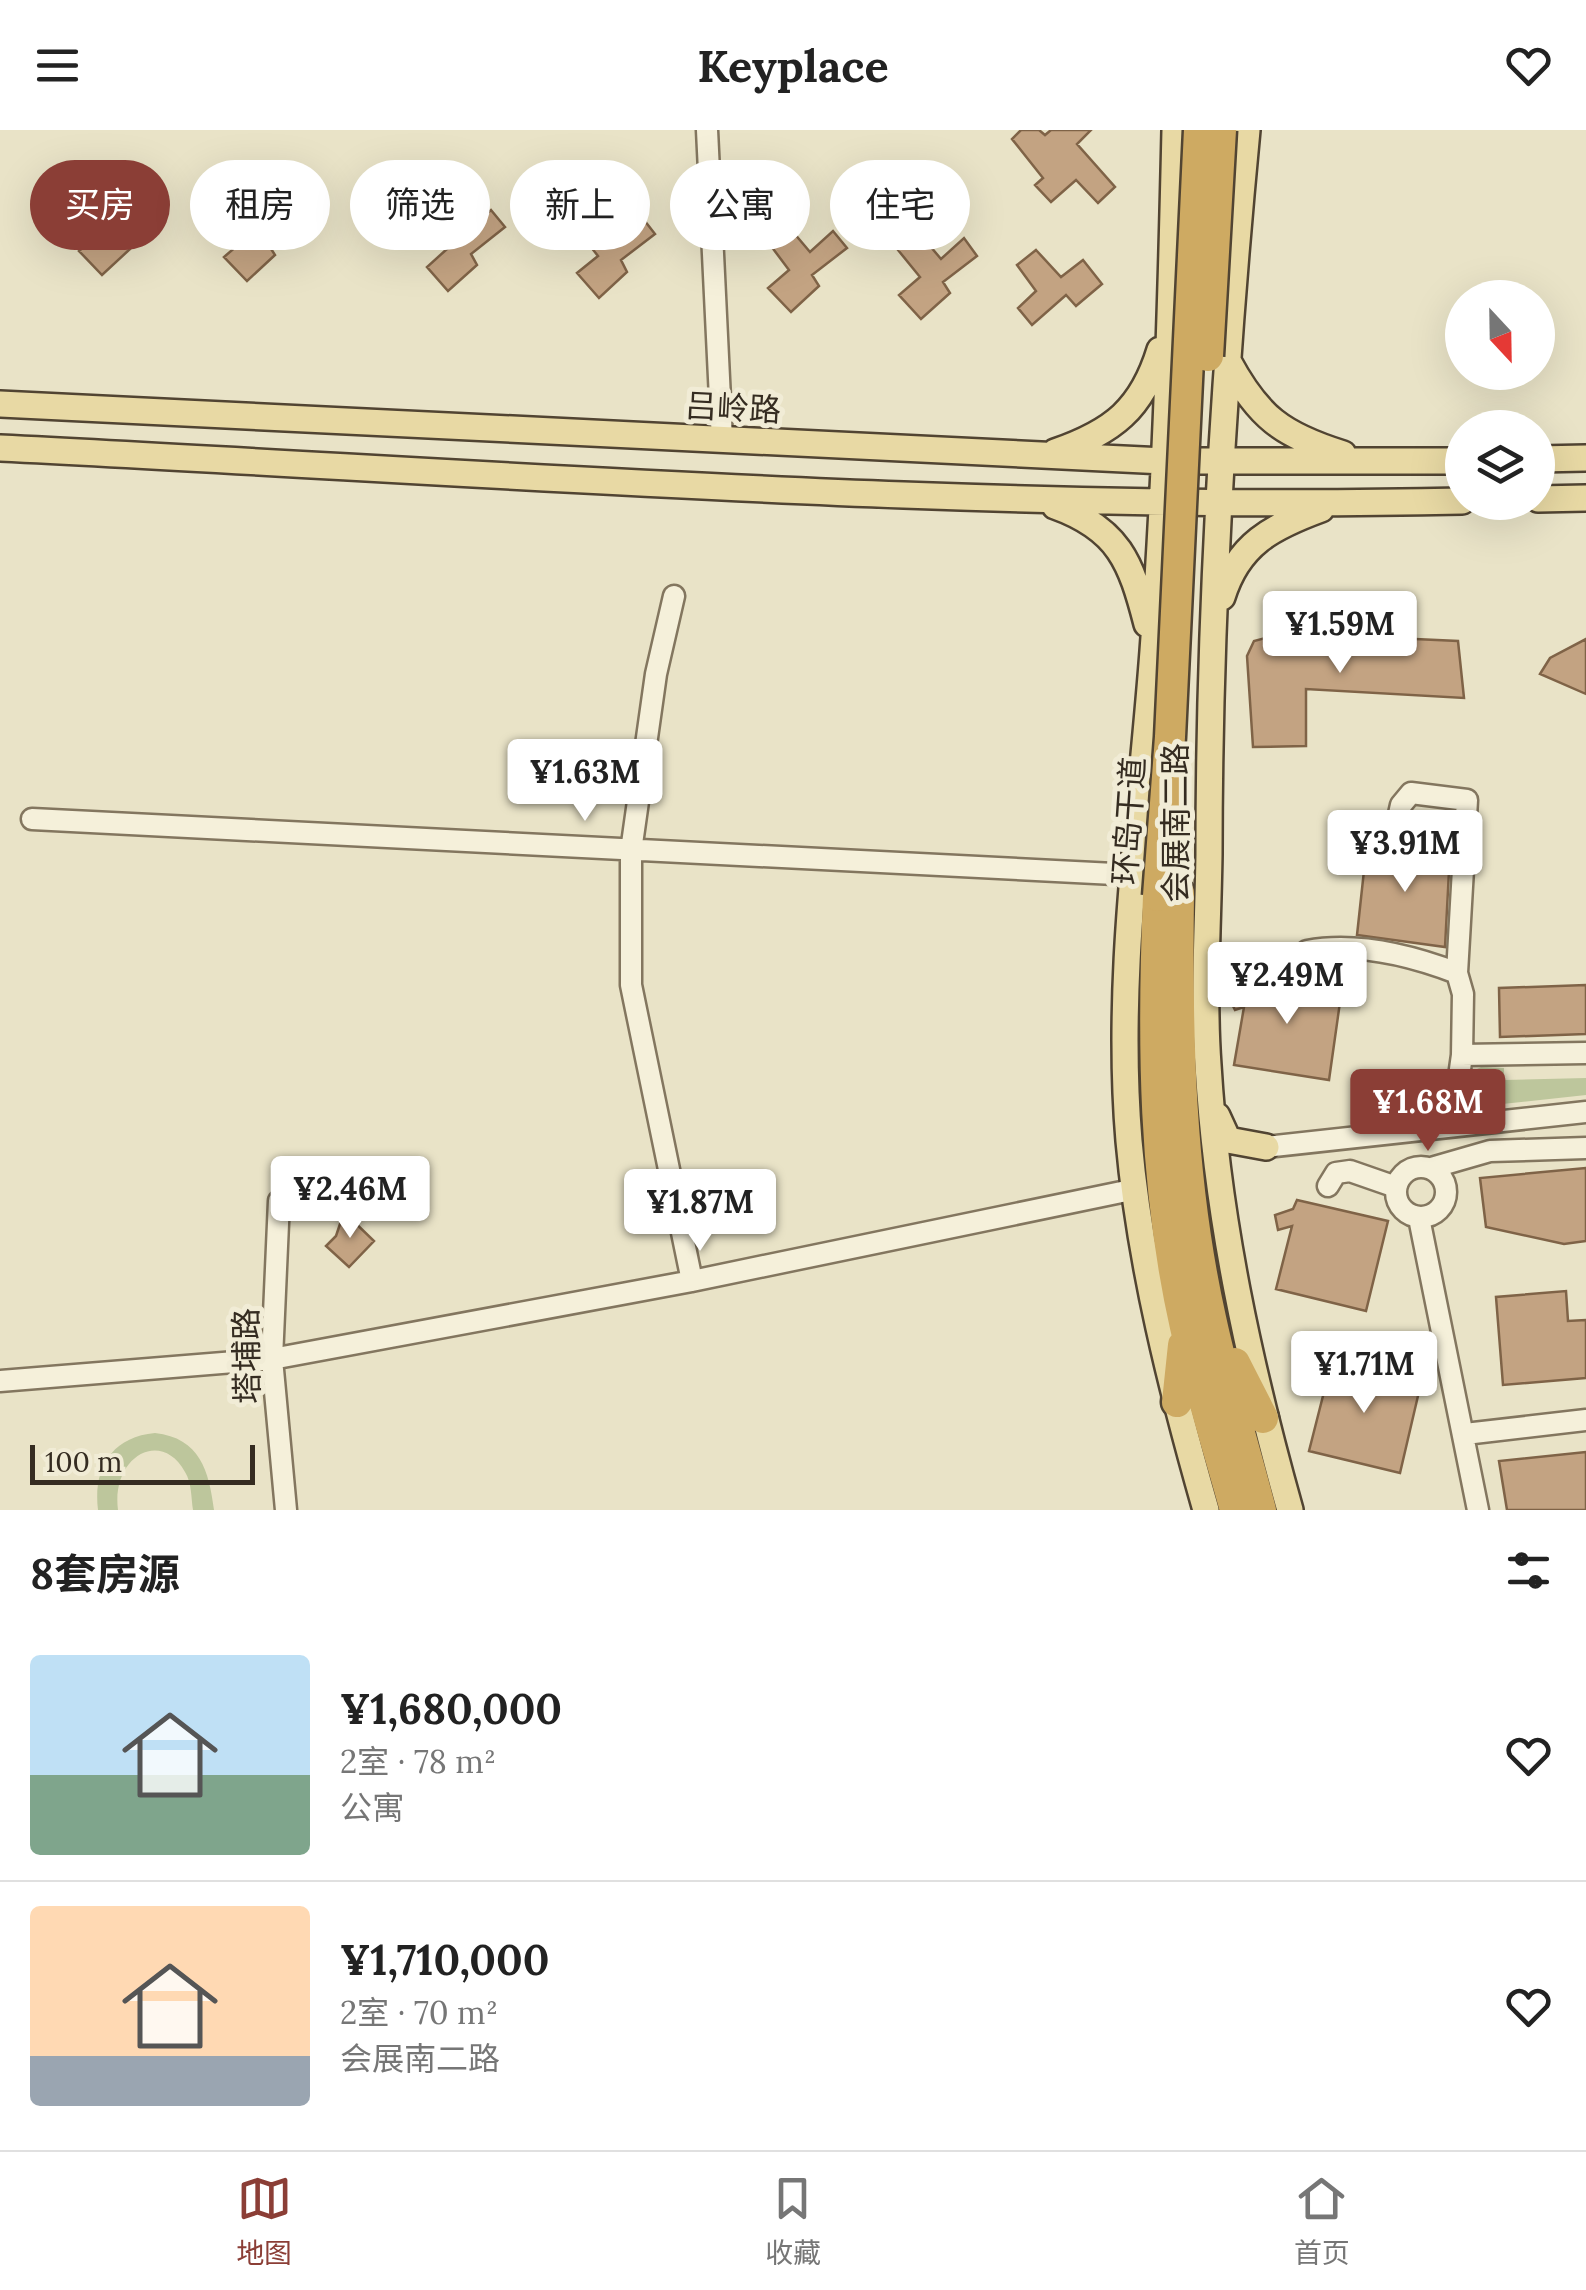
<!DOCTYPE html>
<html lang="zh">
<meta charset="utf-8">
<style>
:root{--surface:#fff;--page:#f6f6f6;--text:#222;--muted:#767676;--line:#e0e0e0;--accent:#8b3e36}
body{margin:0;font-family:Lora,"Noto Sans SC",serif;background:var(--page);color:var(--text);height:100vh;display:flex;flex-direction:column;font-size:38px;white-space:nowrap}
*{box-sizing:border-box;margin:0}
p{font-size:32px;color:var(--muted)}
.icon{flex:none;width:55px;height:55px;fill:none;stroke:currentColor;stroke-width:2;stroke-linecap:round;stroke-linejoin:round}
.map{position:relative;height:1380px;overflow:hidden}
.panel{display:flex;flex-direction:column;background:var(--surface);flex:1}
.panel>*{flex:none}
.guide{position:absolute;left:30px;top:30px;width:1000px;height:90px;display:flex;gap:20px}
.needle{width:65px;rotate:158deg}
.fabs{position:absolute;left:1445px;top:150px;display:grid;gap:20px}
.fabs a{display:grid;place-items:center;width:110px;height:110px;border-radius:50%;background:var(--surface);box-shadow:0 10px 40px #0002;font-size:50px}
.scale{position:absolute;left:30px;bottom:25px;width:225px;box-sizing:border-box;padding-left:10px;border:5px solid #352c21;border-top:0;font-size:28px;line-height:35px;white-space:nowrap;color:#352c21;-webkit-text-stroke:8px #f1ecd6;paint-order:stroke}
.price{position:absolute;translate:-50% -85px;padding:0 22px;border-radius:10px;background:#fff;color:#222;font-size:32px;line-height:65px;filter:drop-shadow(0 2px 5px #0008)}
.price::after{content:'';position:absolute;left:50%;top:60px;width:30px;height:22px;margin-left:-15px;background:inherit;clip-path:polygon(0 0,100% 0,50% 100%)}
.price.on{background:var(--accent);color:#fff}
ul{padding:0;list-style:none}
li{display:flex;align-items:center;gap:30px;height:250px;padding:0 30px}
li+li{border-top:2px solid var(--line)}
li span{display:grid;place-items:center;flex:none;width:280px;height:200px;border-radius:10px;color:#555}
li>.icon{margin-inline-start:auto}
span .icon{width:120px;height:120px;fill:#fffc;stroke-width:1}
li b{font-size:42px}
h2{display:flex;justify-content:space-between;align-items:center;height:120px;padding:0 30px;font-size:42px}
.chip{padding:0 35px;border-radius:45px;background:var(--surface);box-shadow:0 10px 40px #0002;font-size:35px;line-height:90px}
.chip.on{background:var(--accent);color:#fff}
header{display:flex;justify-content:space-between;align-items:center;height:130px;padding:0 30px;background:var(--surface);font-size:45px;font-weight:800}
.dock{display:flex;justify-content:space-around;align-items:center;height:140px;border-top:2px solid var(--line);background:var(--surface);font-size:28px;color:var(--muted)}
.dock a{display:grid;justify-items:center;gap:5px}
.dock .on{color:var(--accent)}
.map>svg:first-child{display:block}
.green{fill:#bdc69c}
.building{fill:#c3a382;stroke:#7f6347;stroke-width:2.5}
.lines{fill:none;stroke-linecap:round;stroke-linejoin:round}
.minor-casing{stroke:#83765f;stroke-width:25}
.major-casing{stroke:#514432;stroke-width:30}
.highway-casing{stroke:#514432;stroke-width:35}
.minor{stroke:#f5f0da;stroke-width:20}
.major{stroke:#e8d9a4;stroke-width:25}
.highway{stroke:#ceaa62;stroke-width:30}
.highway-bridge-casing{stroke:#514432;stroke-width:35;stroke-linecap:butt}
.highway-bridge{stroke:#ceaa62;stroke-width:30}
.labels{text-anchor:middle;stroke-width:10;stroke-linejoin:round;paint-order:stroke}
.street-label{font-size:32px;fill:#352c21;stroke:#f1ecd6}
</style>
<header><svg class="icon" aria-label="menu" viewBox="0 0 24 24"><path d="M4 6h16M4 12h16M4 18h16"/></svg>Keyplace<svg class="icon" aria-label="heart" viewBox="0 0 24 24"><path d="M12 20l-8-8c-3-5 5-10 8-4 3-6 11-1 8 4z"/></svg></header>
<div class="map">
<svg width="1586" height="1380" viewBox="0 0 1586 1380">
<rect width="100%" height="100%" fill="#e9e3c7"/>
<!-- green -->
<path class="green" d="M1481,937l23,1v12l82,-2v17l-93,10 -27,-19 7,-15z
M155,1303c45,5 54,38 59,77h-21c-2,-12 -1,-27 -8,-38 -24,-44 -74,-15 -67,38h-20c-5,-41 13,-73 57,-77z"/>
<!-- building -->
<path class="building" d="M1021,0h18l6,5 6,-5h40l-14,14 38,43 -17,16 -22,-23 -25,22 -16,-17 8,-7 -31,-39z
M99,59l22,26 23,-21 14,17 -35,27 7,11 -28,26 -23,-24 21,-18 -22,-28z
M244,65l22,26 23,-21 13,17 -34,27 7,11 -28,26 -23,-24 21,-18 -21,-28z
M446,75l22,25 23,-20 14,17 -34,27 6,11 -29,26 -21,-24 20,-18 -21,-27z
M596,81l22,26 23,-21 14,18 -34,26 6,12 -28,26 -22,-25 21,-17 -22,-28z
M788,96l22,26 23,-21 14,17 -35,27 7,11 -28,26 -23,-24 21,-18 -21,-28z
M919,103l22,26 23,-21 13,18 -34,26 7,11 -29,26 -22,-24 21,-18 -22,-27z
M1036,120l25,27 22,-17 19,24 -26,22 -10,-11 -34,30 -14,-17 18,-17 -19,-26z
M1284,503l174,8 6,57 -158,-9v57l-53,1 -6,-91 7,-15z
M1586,509v55l-46,-20 10,-16z
M1367,713l83,9 -5,95 -88,-12z
M1248,846l35,5 10,11 17,-8 32,4 -13,92 -95,-15 10,-58 -9,3 -8,-16 19,-6z
M1586,855v49l-86,3 -1,-49z
M1586,1038v73l-22,3 -78,-17 -6,-49z
M1297,1070l91,21 -22,90 -90,-22 16,-63 -14,4 -3,-15 18,-6z
M344,1082l30,29 -25,26 -23,-21 10,-10z
M1566,1161l2,30 18,-1v58l-83,7 -7,-88z
M1330,1233l91,20 -21,90 -91,-22 16,-63 -14,4 -3,-16 18,-4z
M1586,1322v58h-79l-8,-49z"/>
<g class="lines">
<defs>
<path id="minor" d="M707,0l15,310
M674,466l-18,78 -25,177v134l61,296
M32,689l1102,56
M1395,702l6,-27 10,-12 56,7 -10,173
M1297,849l10,-28c49,-9 103,4 150,22l6,21 -1,61
M1452,996l10,-71 124,-2
M1266,1017l320,-35
M1396 1062a25 25 0 1 1 50 0a25 25 0 1 1-50 0Z
M1431,1038l59,-17 96,-3
M1328,1056l8,-13 14,-2 46,16
M279,1071l-7,158 14,151
M1419,1088l59,292
M0,1251l272,-22 420,-78 444,-92
M1465,1304l121,-14"/>
<path id="major" d="M1175,0c-4,174 -9,348 -22,521 -12,163 -38,326 -24,490 11,124 43,250 77,369
M1247,0c-23,241 -38,482 -38,724 -1,70 -6,142 -1,211 9,152 41,299 82,445
M1228,231c30,56 54,74 115,93
M0,274l1164,57h298
M0,318c485,24 977,64 1462,53
M1055,322c58,-20 87,-43 105,-102
M1538,329l48,-1
M1538,369l48,-1
M1055,376c64,23 76,56 92,118
M1222,467c16,-53 50,-70 99,-88
M1217,986l11,24 38,7"/>
<path id="highway" d="M1179,763c-2,142 1,286 32,425 14,65 33,128 50,192
M1158,766c-6,144 -5,289 27,431 14,61 33,122 50,183
M1235,1233l28,55
M1177,1272l6,-57"/>
</defs>
<!-- minor casing -->
<use href="#minor" class="minor-casing"/>
<!-- major casing -->
<use href="#major" class="major-casing"/>
<!-- highway casing -->
<use href="#highway" class="highway-casing"/>
<!-- minor -->
<use href="#minor" class="minor"/>
<!-- major -->
<use href="#major" class="major"/>
<!-- highway -->
<use href="#highway" class="highway"/>
<defs>
<path id="highway-bridge" d="M1208,226l13,-226
M1158,766l12,-159 29,-607"/>
</defs>
<!-- highway-bridge casing -->
<use href="#highway-bridge" class="highway-bridge-casing"/>
<!-- highway-bridge -->
<use href="#highway-bridge" class="highway-bridge"/>
</g>
<g class="labels">
<!-- street labels -->
<g class="street-label">
<text transform="translate(733 278) rotate(3)" y="11">吕岭路</text>
<text transform="translate(1129 691) rotate(-86)" y="11">环岛干道</text>
<text transform="translate(1176 693) rotate(-90)" y="11">会展南二路</text>
<text transform="translate(247 1226) rotate(-91)" y="11">塔埔路</text>
</g>
</g>
</svg>
<div class="fabs">
<a><svg class="needle" viewBox="-14 -14 28 28"><path d="M0-13l5 13h-10z" fill="#e53935"/><path d="M0 13l5-13h-10z" fill="#767676"/></svg></a>
<a><svg class="icon" aria-label="layers" viewBox="0 0 24 24"><path d="M12 4l9 5-9 5-9-5zM3 14l9 5 9-5"/></svg></a>
</div>
<div class="scale">100 m</div>
<b class="price" style="left:1340px;top:546px">¥1.59M</b>
<b class="price" style="left:585px;top:694px">¥1.63M</b>
<b class="price" style="left:1405px;top:765px">¥3.91M</b>
<b class="price" style="left:1287px;top:897px">¥2.49M</b>
<b class="price on" style="left:1428px;top:1024px">¥1.68M</b>
<b class="price" style="left:350px;top:1111px">¥2.46M</b>
<b class="price" style="left:700px;top:1124px">¥1.87M</b>
<b class="price" style="left:1364px;top:1286px">¥1.71M</b>
<div class="guide">
<a class="chip on">买房</a>
<a class="chip">租房</a>
<a class="chip">筛选</a>
<a class="chip">新上</a>
<a class="chip">公寓</a>
<a class="chip">住宅</a>
</div>
</div>
<section class="panel">
<h2>8套房源<svg class="icon" aria-label="filters" viewBox="0 0 24 24"><path d="M4 7h16M4 17h16"/><circle cx="9" cy="7" r="2"/><circle cx="15" cy="17" r="2"/></svg></h2>
<ul>
<li><span style="background:linear-gradient(#bfe0f5 60%,#7fa58c 0)"><svg class="icon" aria-label="home" viewBox="0 0 24 24"><path d="M3 11l9-7 9 7M6 9v11h12V9"/></svg></span><div><b>¥1,680,000</b><p>2室 · 78 m²</p><p>公寓</p></div><svg class="icon" aria-label="heart" viewBox="0 0 24 24"><path d="M12 20l-8-8c-3-5 5-10 8-4 3-6 11-1 8 4z"/></svg></li>
<li><span style="background:linear-gradient(#ffd9b3 75%,#9aa5b1 0)"><svg class="icon" aria-label="home" viewBox="0 0 24 24"><path d="M3 11l9-7 9 7M6 9v11h12V9"/></svg></span><div><b>¥1,710,000</b><p>2室 · 70 m²</p><p>会展南二路</p></div><svg class="icon" aria-label="heart" viewBox="0 0 24 24"><path d="M12 20l-8-8c-3-5 5-10 8-4 3-6 11-1 8 4z"/></svg></li>
</ul>
</section>
<nav class="dock">
<a class="on"><svg class="icon" aria-label="map" viewBox="0 0 24 24"><path d="M3 6l6-2 6 2 6-2v14l-6 2-6-2-6 2zM9 4v14M15 6v14"/></svg>地图</a>
<a><svg class="icon" aria-label="saved" viewBox="0 0 24 24"><path d="M7 4h10v16l-5-4-5 4z"/></svg>收藏</a>
<a><svg class="icon" aria-label="home" viewBox="0 0 24 24"><path d="M3 11l9-7 9 7M6 9v11h12V9"/></svg>首页</a>
</nav>
